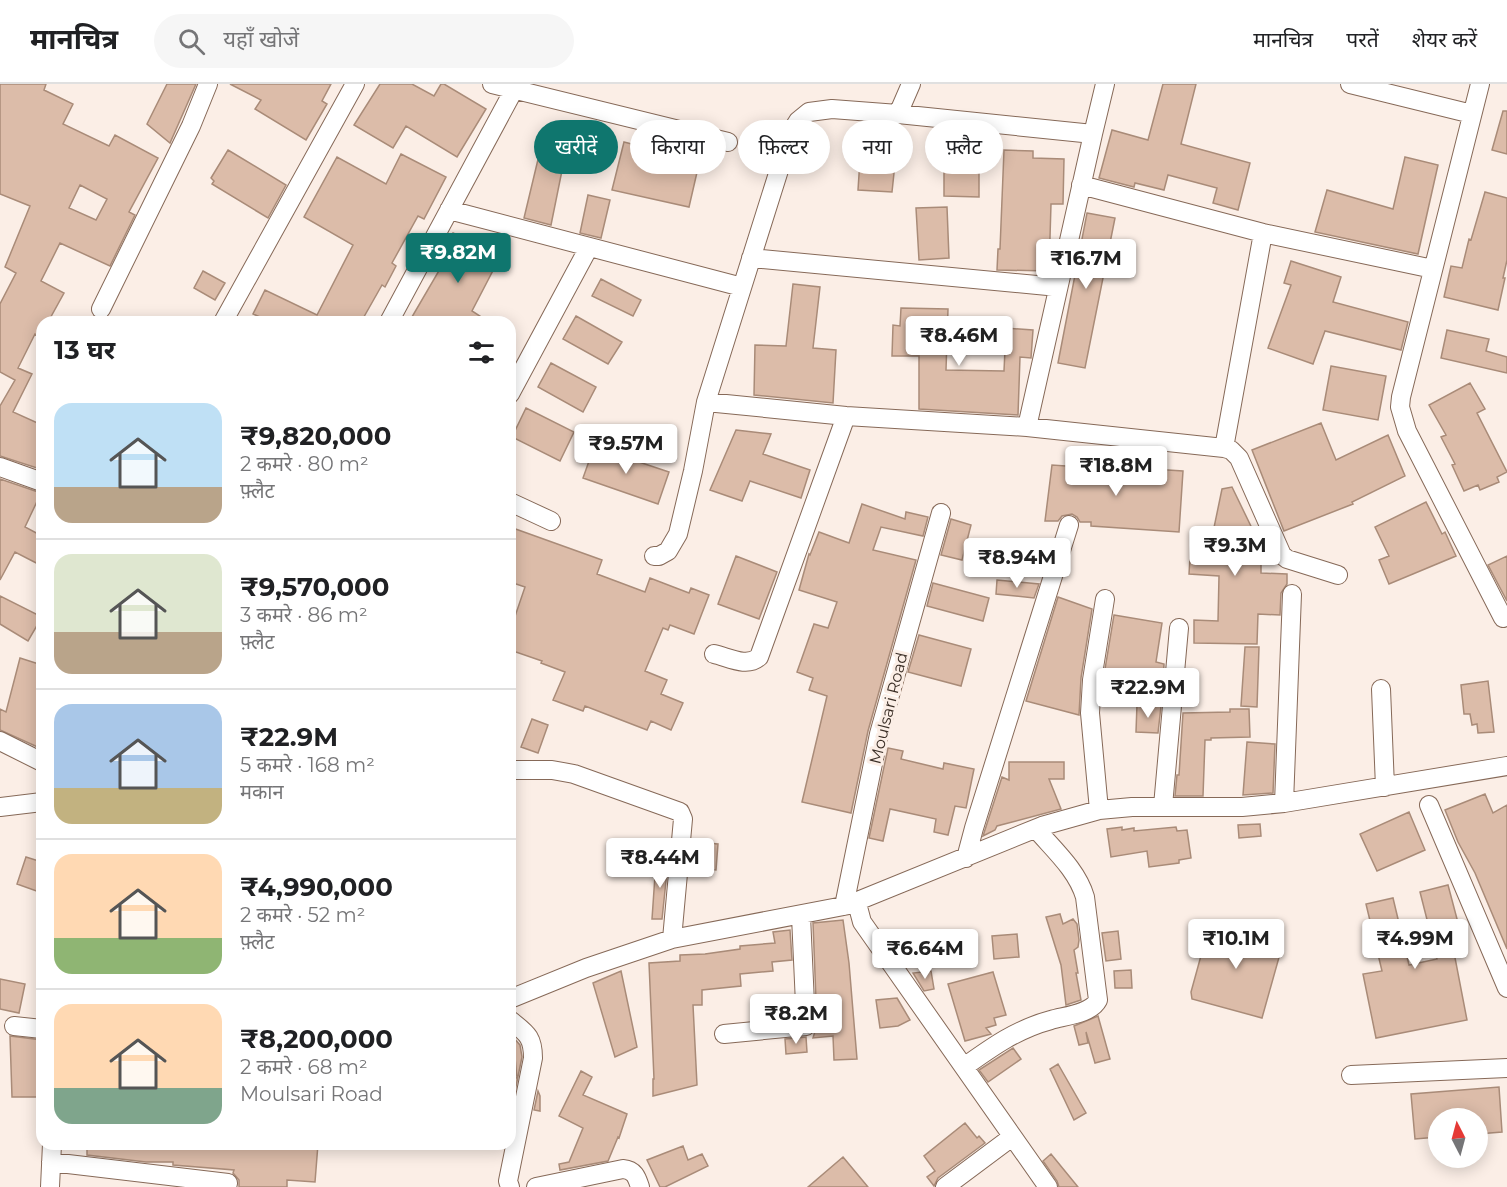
<!DOCTYPE html>
<html lang="hi">
<meta charset="utf-8">
<style>
:root{--surface:#fff;--page:#f6f6f6;--text:#202124;--muted:#757577;--line:#e0e0e0;--accent:#0f766e}
body{margin:0;font-family:Montserrat,"Noto Sans Devanagari",sans-serif;background:var(--page);color:var(--text);height:100vh;display:flex;flex-direction:column;font-size:22px;white-space:nowrap}
*{box-sizing:border-box;margin:0}
p{font-size:20px;color:var(--muted)}
.icon{flex:none;width:33px;height:33px;fill:none;stroke:currentColor;stroke-width:2;stroke-linecap:round;stroke-linejoin:round}
.map{position:relative;flex:1;overflow:hidden}
.side{position:absolute;left:36px;top:232px;width:480px;height:834px;display:flex;flex-direction:column;background:var(--surface);border-radius:18px;box-shadow:0 3px 15px #0003}
.side>*{flex:none}
.top-card{position:absolute;left:534px;top:36px;width:570px;height:54px;display:flex;gap:12px}
.needle{width:39px;rotate:354deg}
.controls{position:absolute;left:1428px;top:1024px;display:grid;gap:12px}
.controls a{display:grid;place-items:center;width:60px;height:60px;border-radius:50%;background:var(--surface);box-shadow:0 3px 15px #0003;font-size:30px}
.price{position:absolute;translate:-50% -51px;padding:0 14px;border-radius:6px;background:#fff;color:#222;font-size:20px;line-height:39px;filter:drop-shadow(0 2px 3px #0008)}
.price::after{content:'';position:absolute;left:50%;top:36px;width:18px;height:14px;margin-left:-9px;background:inherit;clip-path:polygon(0 0,100% 0,50% 100%)}
.price.on{background:var(--accent);color:#fff}
ul{padding:0;list-style:none}
li{display:flex;align-items:center;gap:18px;height:150px;padding:0 18px}
li+li{border-top:2px solid var(--line)}
li span{display:grid;place-items:center;flex:none;width:168px;height:120px;border-radius:18px;color:#555}
li>.icon{margin-inline-start:auto}
span .icon{width:72px;height:72px;fill:#fffc;stroke-width:1}
li b{font-size:26px}
h2{display:flex;justify-content:space-between;align-items:center;height:72px;padding:0 18px;font-size:26px}
.pill{padding:0 21px;border-radius:27px;background:var(--surface);box-shadow:0 3px 15px #0003;font-size:21px;line-height:54px}
.pill.on{background:var(--accent);color:#fff}
header{display:flex;align-items:center;gap:36px;box-sizing:border-box;height:84px;padding:0 30px;background:var(--surface);border-bottom:2px solid var(--line)}
header strong{font-size:28px}
nav{display:flex;gap:33px;margin-inline-start:auto;font-size:21px}
.search{width:420px;height:54px;background:var(--page);display:flex;align-items:center;gap:15px;box-sizing:border-box;padding:0 21px;border-radius:33px;color:var(--muted);font-size:22px}
.map>svg:first-child{display:block}
.building{fill:#dcbca9;stroke:#a98b78;stroke-width:1.5;fill-rule:evenodd}
.lines{fill:none;stroke-linecap:round;stroke-linejoin:round}
.minor-casing{stroke:#866958;stroke-width:20}
.minor{stroke:#fff;stroke-width:18}
.labels{text-anchor:middle;stroke-width:6;stroke-linejoin:round;paint-order:stroke}
.street-label{font-size:16px;fill:#3a2e26;stroke:#fbeee6}
</style>
<header>
<strong>मानचित्र</strong>
<div class="search"><svg class="icon" aria-label="search" viewBox="0 0 24 24"><circle cx="10" cy="10" r="6"/><path d="M15 15l6 6"/></svg>यहाँ खोजें</div>
<nav><a>मानचित्र</a><a>परतें</a><a>शेयर करें</a></nav>
</header>
<div class="map">
<svg width="1507" height="1103" viewBox="0 0 1507 1103">
<rect width="100%" height="100%" fill="#fbeee6"/>
<!-- building -->
<path class="building" d="M0,0h46l-2,6 29,14 -10,20 46,22 6,-11 43,23 -29,54 6,3 -25,51 -50,-23 -19,38 23,12 -16,29h-6v16l-7,-4 -17,34 14,6 -19,38 29,13 -2,44 -40,-13v-50l15,-26 -15,-8v-68l16,-31 -11,-6 25,-61 -30,-12zM80,101l27,14 -11,21 -27,-12z
M167,0h29l-26,59 -23,-19z
M230,0h101l-9,17 5,3 -21,36 -51,-31 6,-9z
M380,0h32l22,12 7,-12h3l42,25 -29,48 -51,-31 -13,22 -39,-23z
M1163,0h33l-15,60 69,19 -12,47 -25,-7 4,-15 -49,-13 -4,15 -29,-7 -1,4 -35,-9 13,-48 36,10z
M1503,27h4v43l-15,-4z
M546,42l24,5 -19,94 -27,-7z
M862,45l36,6 -6,57 -34,-2z
M944,51h35v62l-35,-1z
M624,58l27,7v-3l27,6 1,-2 22,5 -12,52 -77,-17z
M228,66l58,35 -18,33 -56,-34 2,-3 -3,-3z
M1004,66l29,1v7l31,1 -1,45h-12l-2,67 -52,-1 1,-21h2z
M401,70l45,23 -22,42 -6,-3 -26,47 4,3 -11,21 -3,-2 -21,37h-90l-18,-8 12,-24 52,25 36,-70 -49,-28 33,-60 49,27z
M1405,73l33,8 -20,89 -103,-22 12,-42 66,19z
M1485,108l22,6v62l-4,18h2l-7,32 -54,-13 7,-31 11,2 7,-29 2,1z
M588,111l22,5 -9,38 -21,-5z
M947,123l2,51 -30,2 -3,-52z
M1087,129l28,5 -30,150 -27,-5z
M453,149l48,22 -29,56 17,11h-80l31,-53 -3,-2z
M1291,177l50,16 -8,25 75,20 -7,28 -76,-19 -12,33 -45,-16 23,-63 -7,-2z
M203,187l22,12 -10,17 -21,-12z
M601,195l40,21 -8,16 -41,-20z
M793,200l27,3 -7,61 23,2 -3,53 -79,-8 1,-50 31,1z
M901,224l47,1 -2,61 58,1 2,-43 27,2 -2,28 -11,-1 -2,58 -99,-6v-53h-27l1,-31 7,1z
M576,232l46,26 -14,22 -45,-25z
M1447,246l42,9 -3,12 21,6v16l-66,-15z
M551,279l45,24 -13,25 -45,-25z
M1331,282l55,10 -8,44 -55,-10z
M1470,299l15,26 -8,4 30,59 -10,5 2,5 -19,8 -2,-5 -14,6 -12,-26 3,-1 -14,-27 5,-2 -17,-30z
M526,324l48,24 -14,29 -48,-24z
M1321,339l15,37 52,-25 17,41 -53,26 1,2 -69,27 -32,-81z
M736,346l35,4 -8,20 47,16 -9,28 -51,-17 -8,20 -32,-11z
M594,363l75,25 -11,32 -75,-26z
M1096,377l26,1v10l30,2v-5l31,2 -4,61 -88,-6v-4h-11l-3,-5 -5,-3 -10,2 -4,5h-13l7,-56 43,3z
M0,395l41,14 -16,34 17,9v30l-27,-14 -15,28z
M1232,403l29,60v26l26,1v10l-6,9 -1,22 -22,-1 -1,30 -63,-1v-23l24,1 1,-45 -30,-2 2,-33 20,1 11,-53z
M1426,418l16,32 3,-2 11,24 -67,28 -10,-24 10,-4 -14,-29z
M862,420l43,15 1,-7 22,5 -5,19 -42,-9 -8,23 43,10 -48,171 -17,82 -49,-11 25,-106 -18,-6 4,-12 -16,-6 17,-48 14,4 9,-26 -38,-12 10,-36 1,1 9,-23 30,11z
M951,435l20,6 -9,35 -21,-5z
M510,443l92,33 -5,14 48,18 5,-14 39,15 2,-5 18,7 -15,39 -24,-9 -2,5 -5,-2 -18,43 22,9 -6,14 22,9 -12,27 -20,-9 -4,9 -62,-24 -2,5 -30,-11 12,-28 -24,-9 1,-2 -32,-11v-19l15,-44 -15,-5z
M736,472l41,16 -18,47 -41,-15z
M1507,472v45l-19,-36z
M997,496l42,4 -5,14 -38,-4z
M933,499l56,15 -6,23 -56,-15z
M0,512l42,21 -14,24 -28,-17z
M1058,513l34,12 -11,69 -2,37 -53,-14z
M1114,531l48,8 -6,39 8,2 -1,20 -59,-9z
M919,551l52,14 -10,37 -53,-14z
M1245,563h14l-2,60 -16,-1z
M20,574l22,7v84l-42,-19v-21l6,3z
M1488,597l6,51 -16,1 -1,-9 -5,1 -2,-11h-6l-3,-29z
M1137,620l24,2 -3,27 -22,-1z
M1230,625h19l1,28 -39,1v2h-6l-2,56h-28l2,-21h2l4,-62 47,-1z
M532,635l16,6 -10,28 -17,-6z
M1247,658l28,2 -2,49 -30,2z
M888,664l15,3 -2,8 42,10 1,-6 30,6 -8,39 -11,-2 -7,29 -14,-3 2,-13 -46,-10 -7,32 -14,-3z
M1009,678h55v17h-15l12,30 -64,17 -2,4 -12,6 19,-59 7,3z
M1485,710l8,19 14,-8v144l-32,-76 -17,-31 -13,-32z
M1409,728l16,38 -48,21 -17,-37z
M1260,740l1,12 -22,2 -1,-13z
M1122,743v3l12,-2v3l42,-4 1,4 10,-1 4,28 -12,2v3l-30,4 -2,-16 -36,6 -4,-28z
M692,758l26,2 -2,26 -26,-2z
M26,773l16,5v31l-25,-9z
M656,777l12,1 -6,57h-10z
M1448,801l13,49 -10,3 16,83 -91,18 -13,-64 19,-3 -16,-67 27,-6 16,67 28,-6 -17,-67z
M1060,830l3,10 10,-5 4,5 2,16 -1,7 -4,3 4,23h-2l5,27 -15,5 -5,-40 -15,-48z
M843,836l6,43 8,96 -23,1 -1,-24 -20,2 4,-13 -4,-102z
M1210,839l73,20 -21,75 -70,-19 -1,-7z
M790,846l2,30 -20,2 1,9 -33,3 1,12 -39,4v15h-9l4,80 -44,11v-17h1l-5,-116 31,-2v-6l25,-1 35,-5v-3l35,-3 -2,-11z
M1118,847l3,28 -15,2 -4,-28z
M1017,850l2,23 -25,2 -2,-23z
M1131,886l1,18h-17l-1,-17z
M621,887l16,76 -22,10 -22,-74z
M931,887l3,18 -10,2 -11,-18z
M993,888l13,43 -12,3 2,7 -10,3 5,6 -26,7 -17,-57z
M0,895l25,5 -6,29 -19,-4z
M897,914l13,22 -12,6 -18,2 -4,-28z
M1098,932l12,43 -15,4 -9,-31 2,11 -9,2 -5,-19z
M10,952l32,4v30h-4v27h-26z
M513,953l7,8 2,12 -10,49h-2v-29l7,1z
M806,953l1,15 -21,2 -1,-15z
M1013,964l8,11 -33,23 -9,-12z
M1058,980l28,49 -12,7 -24,-51z
M581,987l11,6 -9,18 44,19 -8,24 -1,-1 -10,24 -48,9 -1,-6 10,-2 14,-34 -24,-12z
M1499,1003l3,45 -24,2v-15h-40v18l-23,2 -4,-45z
M538,1007l2,5v15l-6,-1z
M965,1039l12,15 2,-2 6,7 -47,35 -4,8 -7,-9 8,-6 -11,-15z
M87,1060h231l-3,38 -28,-2v7h-48v-7l-6,-7 1,-3 -61,-5v-3h-27l-59,-7z
M683,1062l5,14 14,-6 6,12 -43,21h-5l-13,-27z
M1051,1070l27,33h-19l-2,-6 -14,-20z
M843,1073l25,30h-60z"/>
<g class="lines">
<defs>
<path id="minor" d="M492,0l236,58
M1350,0l122,30
M1480,0l-79,313 -1,10 7,24 96,187
M898,30l13,-30
M1081,101l182,48 170,36
M449,126l293,77
M751,174l307,29
M101,225l90,-183 17,-42
M223,238l132,-238
M389,238l128,-238
M510,310l79,-147
M706,318l140,14 181,11 197,21 7,2 8,8 43,97 5,4 51,16
M1027,343l66,-293
M1224,364l39,-215
M0,383l42,15
M510,418l41,19
M654,472h5l9,-5 10,-17 15,-63 13,-69 85,-270 7,-11 11,-9 23,-3 66,5 195,20 12,-50
M714,570c14,3 33,14 45,3l87,-241
M1381,605l4,98
M0,657l42,21
M510,686h42l22,4 106,38 3,7 -11,120
M1284,719l8,-209
M1429,721l78,183
M1163,722l16,-178
M0,723l42,-5
M1099,726l-9,-97 2,-33 13,-81
M966,774l8,-30 95,-303
M844,822l35,-172 62,-221
M510,915l76,-31 86,-29 182,-35
M14,942l28,3
M724,950l82,-8 -5,-110
M964,983c28,-20 53,-38 87,-47 13,-4 40,-6 47,-20l-13,-103c-8,-27 -31,-47 -49,-68
M1351,991l156,-7
M51,1078l177,21 -1,4
M50,1103l2,-43
M510,1103l-2,-6 25,-123c0,-22 -7,-25 -23,-38
M536,1103l87,-18c12,1 14,9 17,18
M945,1103l67,-50
M1048,1103l-186,-265 -4,-15 2,-7 182,-74 57,-16 33,-3h110l42,-4 223,-37"/>
</defs>
<!-- minor casing -->
<use href="#minor" class="minor-casing"/>
<!-- minor -->
<use href="#minor" class="minor"/>
</g>
<g class="labels">
<!-- street labels -->
<g class="street-label">
<text transform="translate(888 624) rotate(-76)" y="6">Moulsari Road</text>
</g>
</g>
</svg>
<div class="controls">
<a><svg class="needle" viewBox="-14 -14 28 28"><path d="M0-13l5 13h-10z" fill="#e53935"/><path d="M0 13l5-13h-10z" fill="#757577"/></svg></a>
</div>
<b class="price on" style="left:458px;top:200px">₹9.82M</b>
<b class="price" style="left:1086px;top:206px">₹16.7M</b>
<b class="price" style="left:959px;top:283px">₹8.46M</b>
<b class="price" style="left:626px;top:391px">₹9.57M</b>
<b class="price" style="left:1116px;top:413px">₹18.8M</b>
<b class="price" style="left:1235px;top:493px">₹9.3M</b>
<b class="price" style="left:1017px;top:505px">₹8.94M</b>
<b class="price" style="left:1148px;top:635px">₹22.9M</b>
<b class="price" style="left:660px;top:805px">₹8.44M</b>
<b class="price" style="left:1236px;top:886px">₹10.1M</b>
<b class="price" style="left:1415px;top:886px">₹4.99M</b>
<b class="price" style="left:925px;top:896px">₹6.64M</b>
<b class="price" style="left:796px;top:961px">₹8.2M</b>
<div class="top-card">
<a class="pill on">खरीदें</a>
<a class="pill">किराया</a>
<a class="pill">फ़िल्टर</a>
<a class="pill">नया</a>
<a class="pill">फ़्लैट</a>
</div>
<section class="side">
<h2>13 घर<svg class="icon" aria-label="filters" viewBox="0 0 24 24"><path d="M4 7h16M4 17h16"/><circle cx="9" cy="7" r="2"/><circle cx="15" cy="17" r="2"/></svg></h2>
<ul>
<li><span style="background:linear-gradient(#bfe0f5 70%,#b9a48a 0)"><svg class="icon" aria-label="home" viewBox="0 0 24 24"><path d="M3 11l9-7 9 7M6 9v11h12V9"/></svg></span><div><b>₹9,820,000</b><p>2 कमरे · 80 m²</p><p>फ़्लैट</p></div></li>
<li><span style="background:linear-gradient(#dfe7d0 65%,#b9a48a 0)"><svg class="icon" aria-label="home" viewBox="0 0 24 24"><path d="M3 11l9-7 9 7M6 9v11h12V9"/></svg></span><div><b>₹9,570,000</b><p>3 कमरे · 86 m²</p><p>फ़्लैट</p></div></li>
<li><span style="background:linear-gradient(#a9c7e8 70%,#c2b280 0)"><svg class="icon" aria-label="home" viewBox="0 0 24 24"><path d="M3 11l9-7 9 7M6 9v11h12V9"/></svg></span><div><b>₹22.9M</b><p>5 कमरे · 168 m²</p><p>मकान</p></div></li>
<li><span style="background:linear-gradient(#ffd9b3 70%,#8fb573 0)"><svg class="icon" aria-label="home" viewBox="0 0 24 24"><path d="M3 11l9-7 9 7M6 9v11h12V9"/></svg></span><div><b>₹4,990,000</b><p>2 कमरे · 52 m²</p><p>फ़्लैट</p></div></li>
<li><span style="background:linear-gradient(#ffd9b3 70%,#7fa58c 0)"><svg class="icon" aria-label="home" viewBox="0 0 24 24"><path d="M3 11l9-7 9 7M6 9v11h12V9"/></svg></span><div><b>₹8,200,000</b><p>2 कमरे · 68 m²</p><p>Moulsari Road</p></div></li>
</ul>
</section>
</div>
